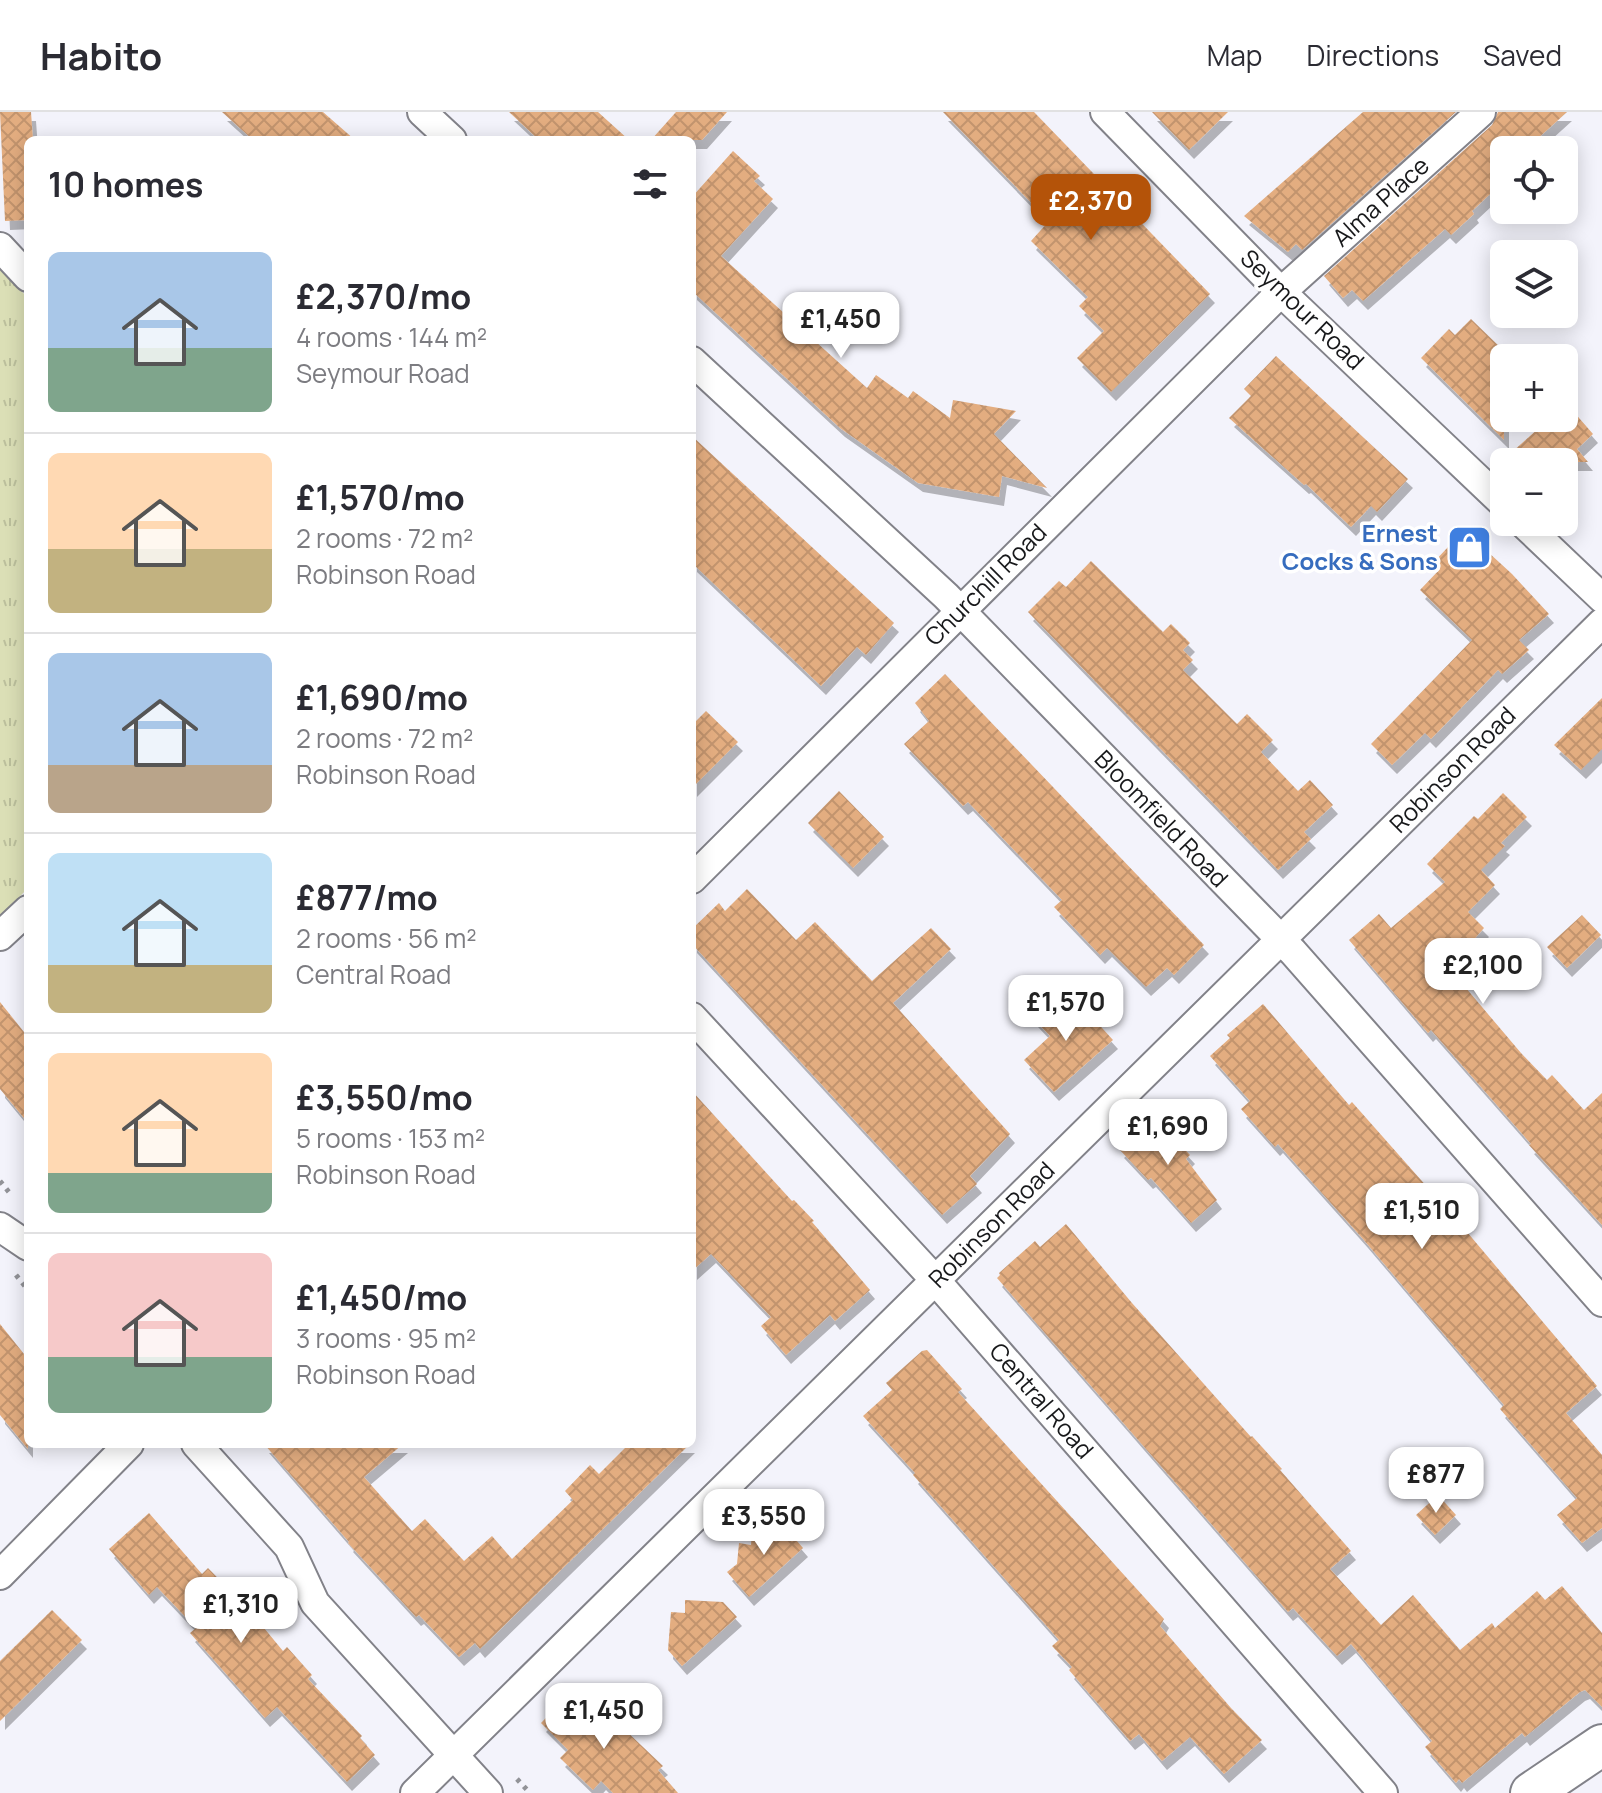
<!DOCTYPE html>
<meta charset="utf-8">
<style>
:root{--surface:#fff;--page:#f2f2f3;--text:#2b2b33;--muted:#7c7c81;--line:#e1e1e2;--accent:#b45309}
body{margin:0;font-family:Manrope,sans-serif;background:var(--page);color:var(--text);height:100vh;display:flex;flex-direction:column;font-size:30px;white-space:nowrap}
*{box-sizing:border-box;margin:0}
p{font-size:26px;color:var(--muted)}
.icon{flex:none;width:44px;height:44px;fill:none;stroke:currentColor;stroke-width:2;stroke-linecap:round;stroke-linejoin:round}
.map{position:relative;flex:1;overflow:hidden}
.side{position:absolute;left:24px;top:24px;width:672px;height:1312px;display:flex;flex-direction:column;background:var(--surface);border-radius:12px;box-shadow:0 4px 20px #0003}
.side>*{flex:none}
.controls{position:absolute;left:1490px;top:24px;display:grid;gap:16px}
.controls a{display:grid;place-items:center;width:88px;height:88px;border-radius:12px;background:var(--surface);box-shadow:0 4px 20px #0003;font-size:40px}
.price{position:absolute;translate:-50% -68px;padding:0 18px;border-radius:16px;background:#fff;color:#222;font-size:26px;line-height:52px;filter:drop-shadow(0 2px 4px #0008)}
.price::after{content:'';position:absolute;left:50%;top:48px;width:24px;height:18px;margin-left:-12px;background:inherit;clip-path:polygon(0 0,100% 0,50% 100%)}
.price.current{background:var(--accent);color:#fff}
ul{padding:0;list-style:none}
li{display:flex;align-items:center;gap:24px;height:200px;padding:0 24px}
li+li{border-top:2px solid var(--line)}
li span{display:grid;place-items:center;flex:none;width:224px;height:160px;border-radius:12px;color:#555}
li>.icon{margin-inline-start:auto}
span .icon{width:96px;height:96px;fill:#fffc;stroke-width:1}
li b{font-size:34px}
h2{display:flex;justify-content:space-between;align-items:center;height:96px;padding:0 24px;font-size:34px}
header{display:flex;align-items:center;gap:48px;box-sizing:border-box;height:112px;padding:0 40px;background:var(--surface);border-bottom:2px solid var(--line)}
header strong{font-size:38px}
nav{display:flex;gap:44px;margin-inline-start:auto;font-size:28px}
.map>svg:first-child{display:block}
.park{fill:url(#park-tufts)}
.building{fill:url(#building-cross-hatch);filter:url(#shadow)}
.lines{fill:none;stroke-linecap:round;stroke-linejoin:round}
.street-casing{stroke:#828289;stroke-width:32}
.secondary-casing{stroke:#828289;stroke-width:44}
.path{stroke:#929398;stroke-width:5;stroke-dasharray:4 6;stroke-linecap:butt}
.street{stroke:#fff;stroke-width:28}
.secondary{stroke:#fff;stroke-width:40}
.labels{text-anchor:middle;stroke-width:7;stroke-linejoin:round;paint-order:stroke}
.street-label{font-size:24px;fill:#17181a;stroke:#fff}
.shop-label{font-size:24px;font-weight:bold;fill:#366cbe;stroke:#fff;text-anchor:end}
</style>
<header>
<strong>Habito</strong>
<nav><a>Map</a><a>Directions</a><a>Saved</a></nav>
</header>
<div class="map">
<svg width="1602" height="1681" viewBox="0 0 1602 1681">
<defs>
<pattern id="park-tufts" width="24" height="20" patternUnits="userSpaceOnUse" patternTransform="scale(2)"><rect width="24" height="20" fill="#dbdfb6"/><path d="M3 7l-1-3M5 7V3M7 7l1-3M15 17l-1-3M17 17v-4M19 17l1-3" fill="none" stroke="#bbbf9c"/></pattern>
<pattern id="building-cross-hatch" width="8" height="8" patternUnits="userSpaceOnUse" patternTransform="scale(2)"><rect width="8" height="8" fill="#e3ad80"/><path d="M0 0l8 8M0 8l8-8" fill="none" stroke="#c2946e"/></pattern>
<filter id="shadow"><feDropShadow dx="5" dy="9" stdDeviation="0" flood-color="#0004"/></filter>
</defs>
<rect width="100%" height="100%" fill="#f3f3fb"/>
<!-- park -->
<path class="park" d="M0,156l28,30v590l-28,29z"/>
<!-- building -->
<path class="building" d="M0,0h31l2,28h-5v80l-23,1z
M222,0h101l32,28h-102z
M509,0h89l31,28h-90z
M676,0h51l-25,28h-51z
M943,0h91l176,182 -99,98 -34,-34 27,-27 -25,-25 9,-9 -57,-56 18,-20z
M1152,0h76l-39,38z
M1363,0h93l-154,138 -6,-6 -8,8 -44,-36z
M1498,0h69l-42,38h-21v20l-5,5 4,7 -31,29 2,3 -23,21 -6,-6 -82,72 -11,-11 -9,8 -19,-22 168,-151z
M733,39l27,25 -6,5 19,18 -52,57 146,132 9,-13 32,23 5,-7 37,27 3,-18 63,11 -22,23 53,54 -45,-12 -3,21 -81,-14 -78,-55 -148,-137v-94z
M1471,207l33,32v89l-83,-82 28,-29 6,6z
M1276,244l132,123 -31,33 -6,-6 -20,21 -45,-43 -2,1 -75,-67 22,-22 -7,-7z
M1566,291l27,31 -16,15 11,13h-87l49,-44h14v-12z
M692,324l202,187 -28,32 -9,-8 -36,39 -129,-123z
M1464,418l48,44 37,40 -30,26 10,10 -27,24 -4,-4 -67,69 -6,-6 -33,32 -21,-21 101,-104 -52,-50 20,-21 -7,-6z
M1091,449l72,71 8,-8 19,19 -7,7 10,10 -10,10 54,54 10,-10 26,26 -12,12 37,39 12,-11 23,25 -29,27 7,7 -33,31 -250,-258 31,-31 7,6z
M945,562l259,271 -30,30 -7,-7 -21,19 -39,-39 -7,7 -46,-48 8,-7 -94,-98 -5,4 -59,-62 25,-23 -14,-18z
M1602,586v51l-21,21 -27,-25z
M706,599l32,31 -46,46v-63z
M839,679l45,46 -31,31 -45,-45z
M1503,681l24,24 -26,26 4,3 -24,24 14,15 -27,27 16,16 -35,40 72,85 26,27 5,-5 32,35 18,-17v132l-73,-80 2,-1 -100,-114 -3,3 -79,-93 30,-26 12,14 54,-46 -18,-18 47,-48 4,3z
M747,777l49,51 19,-18 57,59 59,-53 20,21 -58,54 117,131 -40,42 7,8 -35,31 -250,-271v-15l27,-26 6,8z
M1582,803l19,20 -34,33 -20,-21z
M1061,885l15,16 6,-7 31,34 -59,52 -30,-32 26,-24 -17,-18z
M0,890l28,35v86l-28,-34z
M1263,892l86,101 3,-3 115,130 130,154 -31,27 36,42v73l-20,15 -25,-28 20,-17 -77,-89 4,-4 -141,-166 -85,-95 -3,3 -34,-38 9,-8 -40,-45 20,-18 -3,-3z
M692,979l100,110 2,-1 20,21 -2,1 58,68 -35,31 -5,-6 -44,40 -25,-29 10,-9 -60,-63 -19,17z
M1151,1001l39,42 -4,4 31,41 -26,23 -40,-45 -3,2 -29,-31 14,-13 -3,-4z
M1066,1112l66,79 119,134 1,-1 30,33 -2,1 71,81 -21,18 51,56 32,-30 47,55 32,-27 3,5 42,-37 8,9 17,-14 40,47v74l-17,-17 -5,2 -55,45 -3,-4 -60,50 -3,-4 -3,4 -31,-36 7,-6 -81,-97 -14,12 -44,-48 -5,4 -291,-334 3,-3 -1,-2 36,-32 5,6z
M0,1212l28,35v90l-28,-34z
M927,1238l35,39 -4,3 206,227 -4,7 71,82 31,32 -38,34 -34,-37 -28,24 -23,-27 -9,7 -61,-71 3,-3 -20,-21 7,-6 -146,-165 2,-2 -52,-57 29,-26 -6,-7 36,-32z
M264,1332h139l-39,33 48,54 13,-12 39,42 28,-25 20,23 61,-59 -8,-9 25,-26 9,9 30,-30h61l-210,205 -5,-6 -16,14 -40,-42 -3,2 -68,-74 1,-1z
M1438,1383l18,20 -21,20 -19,-20z
M149,1401l53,61 6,-6 42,43 33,40 4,-4 25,28 -4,4 54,57 -2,2 15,17 -28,27 -70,-75 -12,11 -75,-85 6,-5 -39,-41 -8,8 -40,-46z
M777,1406l26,30 -54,49 -22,-25 10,-8 2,-21 12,2 1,-14h10z
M685,1488l38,2 14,15 -55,49 -14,-16 3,-38 14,1z
M52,1498l30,30 -82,81v-60z
M567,1584l13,13 10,-10 30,29 2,-1 41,39 -5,4 20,23h-65l-12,-12 -8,9 -33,-32 8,-8 -27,-27z"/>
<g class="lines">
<defs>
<path id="street" d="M422,0l30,28
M1105,0l176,180 223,212
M0,135l28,30
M692,249l254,235 347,356 309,350
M1522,410l80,76
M692,767l589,-587 200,-180
M0,824l28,-26
M692,905l244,264 447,512
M0,1115l28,19
M196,1332l93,103 26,56 173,190
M0,1463l129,-131
M415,1681l1187,-1170"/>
<path id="secondary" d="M1531,1681l71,-48"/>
</defs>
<!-- street casing -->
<use href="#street" class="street-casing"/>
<!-- secondary casing -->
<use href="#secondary" class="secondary-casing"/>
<!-- path -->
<path class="path" d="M0,1069l12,15
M16,1163l12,15
M517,1667l13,14"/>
<!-- street -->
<use href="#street" class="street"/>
<!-- secondary -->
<use href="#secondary" class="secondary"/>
</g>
<!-- icons -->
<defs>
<symbol id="shop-square" viewBox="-11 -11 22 22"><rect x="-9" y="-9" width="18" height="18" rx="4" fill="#3f7fe0" stroke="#fff"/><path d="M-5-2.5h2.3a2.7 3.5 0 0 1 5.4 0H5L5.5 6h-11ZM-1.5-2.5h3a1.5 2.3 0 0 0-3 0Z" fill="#fff"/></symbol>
</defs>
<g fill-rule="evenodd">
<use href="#shop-square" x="1444" y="410" width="51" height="51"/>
</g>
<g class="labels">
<!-- street labels -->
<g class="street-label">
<text transform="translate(1381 90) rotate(-42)" y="8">Alma Place</text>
<text transform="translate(1302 198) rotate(44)" y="8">Seymour Road</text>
<text transform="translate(986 473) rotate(-45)" y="8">Churchill Road</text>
<text transform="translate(1453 658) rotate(-45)" y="8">Robinson Road</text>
<text transform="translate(1161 707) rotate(46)" y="8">Bloomfield Road</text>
<text transform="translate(992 1113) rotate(-45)" y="8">Robinson Road</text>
<text transform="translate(1041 1289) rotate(49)" y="8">Central Road</text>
</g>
<!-- shop labels -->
<g class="shop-label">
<text x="1438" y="430">Ernest<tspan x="1438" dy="28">Cocks &amp; Sons</tspan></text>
</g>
</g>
</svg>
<div class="controls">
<a><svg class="icon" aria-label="locate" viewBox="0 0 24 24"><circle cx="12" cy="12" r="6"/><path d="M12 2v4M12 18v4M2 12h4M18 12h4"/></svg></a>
<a><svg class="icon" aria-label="layers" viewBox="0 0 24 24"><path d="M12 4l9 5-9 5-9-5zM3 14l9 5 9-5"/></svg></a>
<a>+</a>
<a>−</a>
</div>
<b class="price current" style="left:1091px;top:130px">£2,370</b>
<b class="price" style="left:841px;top:248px">£1,450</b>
<b class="price" style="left:1483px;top:894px">£2,100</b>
<b class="price" style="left:1066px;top:931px">£1,570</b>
<b class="price" style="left:1168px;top:1055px">£1,690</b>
<b class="price" style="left:1422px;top:1139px">£1,510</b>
<b class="price" style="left:1436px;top:1403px">£877</b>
<b class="price" style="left:764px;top:1445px">£3,550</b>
<b class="price" style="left:241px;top:1533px">£1,310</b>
<b class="price" style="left:604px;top:1639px">£1,450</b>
<section class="side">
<h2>10 homes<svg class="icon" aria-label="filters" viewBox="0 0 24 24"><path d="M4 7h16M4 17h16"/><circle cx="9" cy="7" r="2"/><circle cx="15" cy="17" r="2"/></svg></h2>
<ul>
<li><span style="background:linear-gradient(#a9c7e8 60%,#7fa58c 0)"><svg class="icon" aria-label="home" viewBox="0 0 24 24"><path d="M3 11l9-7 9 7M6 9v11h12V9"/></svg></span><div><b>£2,370/mo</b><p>4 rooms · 144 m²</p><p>Seymour Road</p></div></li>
<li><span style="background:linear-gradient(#ffd9b3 60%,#c2b280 0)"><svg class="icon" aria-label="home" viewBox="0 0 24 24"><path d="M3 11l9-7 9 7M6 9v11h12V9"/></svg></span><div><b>£1,570/mo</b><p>2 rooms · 72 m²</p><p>Robinson Road</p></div></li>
<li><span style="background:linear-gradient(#a9c7e8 70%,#b9a48a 0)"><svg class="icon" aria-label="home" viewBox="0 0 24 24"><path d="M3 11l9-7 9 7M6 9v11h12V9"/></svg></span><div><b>£1,690/mo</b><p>2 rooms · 72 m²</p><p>Robinson Road</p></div></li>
<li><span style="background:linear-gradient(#bfe0f5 70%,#c2b280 0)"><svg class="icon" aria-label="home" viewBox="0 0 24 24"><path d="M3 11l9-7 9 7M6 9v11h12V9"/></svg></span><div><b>£877/mo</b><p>2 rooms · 56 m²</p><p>Central Road</p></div></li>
<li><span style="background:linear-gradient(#ffd9b3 75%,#7fa58c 0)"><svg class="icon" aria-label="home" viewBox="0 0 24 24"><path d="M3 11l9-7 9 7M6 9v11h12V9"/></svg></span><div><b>£3,550/mo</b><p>5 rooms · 153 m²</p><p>Robinson Road</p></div></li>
<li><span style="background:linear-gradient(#f6c9c9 65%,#7fa58c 0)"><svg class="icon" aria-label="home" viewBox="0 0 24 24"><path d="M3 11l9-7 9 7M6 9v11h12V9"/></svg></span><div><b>£1,450/mo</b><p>3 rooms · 95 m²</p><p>Robinson Road</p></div></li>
</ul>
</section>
</div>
